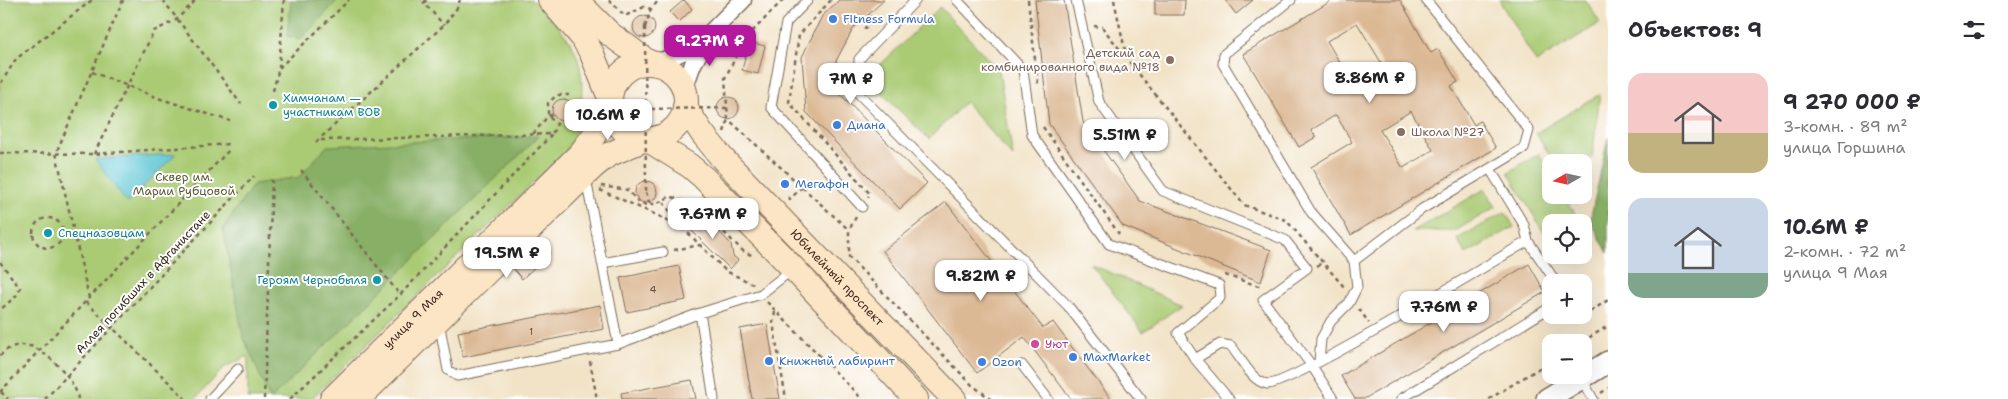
<!DOCTYPE html>
<html lang="ru">
<meta charset="utf-8">
<style>
:root{--surface:#fff;--page:#f7f7f7;--text:#2b2b33;--muted:#7c7c81;--accent:#b5179e}
body{margin:0;font-family:"Shantell Sans",sans-serif;background:var(--page);color:var(--text);height:100vh;display:flex;flex-direction:column;font-size:19px;white-space:nowrap}
*{box-sizing:border-box;margin:0}
p{font-size:16px;color:var(--muted)}
.icon{flex:none;width:28px;height:28px;fill:none;stroke:currentColor;stroke-width:2;stroke-linecap:round;stroke-linejoin:round}
.map{position:relative;flex:1;overflow:hidden}
.panel{display:flex;flex-direction:column;background:var(--surface);width:400px}
.panel>*{flex:none}
.needle{width:32px;rotate:261deg}
.controls{position:absolute;left:1542px;top:154px;display:grid;gap:10px}
.controls a{display:grid;place-items:center;width:50px;height:50px;border-radius:10px;background:var(--surface);box-shadow:0 5px 20px #0002;font-size:25px}
.price{position:absolute;translate:-50% -42px;padding:0 11px;border-radius:10px;background:#fff;color:#222;font-size:16px;line-height:32px;filter:drop-shadow(0 1px 2px #0008)}
.price::after{content:'';position:absolute;left:50%;top:30px;width:15px;height:11px;margin-left:-8px;background:inherit;clip-path:polygon(0 0,100% 0,50% 100%)}
.price.active{background:var(--accent);color:#fff}
ul{padding:0;list-style:none}
li{display:flex;align-items:center;gap:15px;height:125px;padding:0 20px}
li span{display:grid;place-items:center;flex:none;width:140px;height:100px;border-radius:15px;color:#555}
li>.icon{margin-inline-start:auto}
span .icon{width:60px;height:60px;fill:#fffc;stroke-width:1}
li b{font-size:21px}
h2{display:flex;justify-content:space-between;align-items:center;height:60px;padding:0 20px;font-size:21px}
main{display:flex;flex:1;min-height:0}
.map>svg:first-child{display:block}
.green{fill:#aacb73;stroke:#727a48}
.forest{fill:#87af65;stroke:#616c42}
.water{fill:#5bc5d5;stroke:#4b787a}
.building{fill:#dcb995;fill-rule:evenodd}
.lines{fill:none;stroke-linecap:round;stroke-linejoin:round}
.service-casing{stroke:#7b6b59;stroke-width:11}
.minor-casing{stroke:#7b6b59;stroke-width:19}
.tertiary-casing{stroke:#7b6b59;stroke-width:24}
.secondary-casing{stroke:#7b6b59;stroke-width:26}
.path{stroke:#7b6b59;stroke-width:2.5;stroke-dasharray:4 4;stroke-linecap:butt}
.service{stroke:#fff;stroke-width:9}
.minor{stroke:#fff;stroke-width:16}
.tertiary{stroke:#fff;stroke-width:21}
.secondary{stroke:#fce5c4;stroke-width:24}
.path-bridge{stroke:#7b6b59;stroke-width:2.5;stroke-dasharray:4 4;stroke-linecap:butt}
.shop-dot{fill:#3f7fe0;stroke:#fff;stroke-width:2}
.education-dot{fill:#8d6e63;stroke:#fff;stroke-width:2}
.culture-dot{fill:#0f9aa8;stroke:#fff;stroke-width:2}
.hotel-dot{fill:#d1479c;stroke:#fff;stroke-width:2}
.labels{text-anchor:middle;stroke-width:4;stroke-linejoin:round;paint-order:stroke}
.number-label{font-size:10px;fill:#634e3c}
.shop-label{font-size:12px;fill:#366cbe;stroke:#fff;text-anchor:start}
.education-label{font-size:12px;fill:#785e54;stroke:#fff;text-anchor:end}
.culture-label{font-size:12px;fill:#0d838f;stroke:#fff;text-anchor:start}
.park-label{font-size:12px;fill:#5c5a38;stroke:#fff}
.street-label{font-size:12px;fill:#3b2a1e;stroke:#fff}
.hotel-label{font-size:12px;fill:#b23c85;stroke:#fff;text-anchor:start}
</style>
<main>
<div class="map">
<svg width="1608" height="399" viewBox="0 0 1608 399">
<rect width="100%" height="100%" fill="#fff"/>
<filter id="ink" filterUnits="userSpaceOnUse"><feTurbulence type="fractalNoise" baseFrequency=".02" numOctaves="2"/><feDisplacementMap in="SourceGraphic" scale="10" xChannelSelector="R" yChannelSelector="G"/><feConvolveMatrix kernelMatrix="1 2 1 2 8 2 1 2 1" color-interpolation-filters="sRGB"/></filter>
<filter id="wash" filterUnits="userSpaceOnUse"><feTurbulence type="fractalNoise" baseFrequency=".0096" numOctaves="4" result="noise"/><feDisplacementMap in="SourceGraphic" scale="20" xChannelSelector="R" yChannelSelector="G"/><feGaussianBlur stdDeviation="1.12" result="paint"/><feColorMatrix in="noise" values="0 0 0 0 0 0 0 0 0 0 0 0 0 0 0 0 0 1.4 0 .05"/><feComposite in="paint" operator="in"/></filter>
<g filter="url(#wash)">
<rect width="100%" height="100%" fill="#f2e3c7"/>
<!-- green -->
<path class="green" d="M0,0h532c37,37 54,50 49,105 -2,18 -5,32 -16,47l-254,247h-63v-43l-23,11 -30,32h-195z
M1499,0h87l14,23 -64,39z
M940,7l59,64 14,86 -48,-55 -36,37 -55,-53 2,-17z
M1600,94l-8,64 -8,8v-4h-30l-18,-29z
M1539,154l12,20v21h13l11,19 -14,8h-10v7l-7,4 -36,-61z
M1485,189l11,18 -41,24h-42z
M1505,212l9,15 -48,27 -9,-15z
M1091,264l91,41 -39,27z"/>
<!-- forest -->
<path class="forest" d="M291,0h47l-37,39 -14,-3z
M539,136l-268,263h-1l-27,-63 -20,-108 31,-44 45,-7 28,-31z
M1608,138v115l-18,-33z"/>
<!-- water -->
<path class="water" d="M176,154l-49,49 -32,-44z"/>
<g id="blocks">
<!-- building -->
<path class="building" d="M684,0l8,9 -13,13 -9,-10z
M839,0h45l-31,29 -17,32 3,32 88,90 -27,26 -94,-97 -4,-55 20,-41z
M1035,0h29l19,122 57,79 131,49 -10,32 -138,-56 -74,-102z
M1155,0h30l-1,15h-29z
M1225,0h28l-17,14z
M1333,0h67l31,53 7,-4 20,33 -7,4 23,39 6,-4 16,27 -145,87 -40,-68 41,-25 -16,-27 -25,15 5,7 -17,10 -56,-93zM1357,23l27,44 -31,18 -26,-44zM1411,111l22,39 -30,18 -23,-38z
M633 27a11 11 0 1 1 22 0a11 11 0 1 1-22 0Z
M749,42l16,4 -7,28 -16,-4z
M717 108a11 11 0 1 1 22 0a11 11 0 1 1-22 0Z
M552 110a11 11 0 1 1 22 0a11 11 0 1 1-22 0Z
M635 192a11 11 0 1 1 22 0a11 11 0 1 1-22 0Z
M946,202l97,126 10,-6 58,77h-40l-47,-62 -47,36 -94,-122z
M696,213l10,11 5,-1 20,21 2,12 5,4 -8,9 -45,-45z
M538,240l12,13 -28,26 -10,-12z
M1529,264l16,28 -181,107h-9l-14,-23z
M679,266l7,34 -59,12 -7,-34z
M600,305l4,24 -141,28 -5,-25z
M767,324l13,75h-28l-12,-70z
M692,380l4,19h-74l-1,-6z"/>
</g>
</g>
<g filter="url(#ink)">
<use href="#blocks" fill-opacity="0" stroke="#7b6b59" stroke-width="1"/>
<g class="lines">
<defs>
<path id="service" d="M808,0l-22,23 -15,84 91,100
M916,0l-57,59v35l209,212 73,93
M957,0l66,70 9,65 77,109 110,41 1,13 -42,35 17,26 25,-15 11,2c10,12 21,36 36,38 21,3 228,-124 261,-143l28,41
M1076,0l23,102 64,89 122,49 22,28 -44,32 49,66 21,33
M1291,0l-67,54 -1,10 88,148 43,49 3,26 -8,16 -18,18 -10,18 -2,23
M1490,169l34,56 4,16
M587,184l31,160
M1354,261l68,-52 102,-61 5,-18 -103,-130
M602,263l61,-11
M700,313l14,86
M439,322l9,48 9,6 161,-32 82,-31 61,-19 32,-25
M1195,359l34,40
M1022,365l26,34
M1581,378l12,21
M210,399l28,-30
M1401,399l150,-92"/>
<path id="minor" d="M657,63l26,-11 27,-19 33,-33
M684,89l9,-25 16,-28"/>
<path id="tertiary" d="M1547,399l61,-37"/>
<g id="secondary">
<path d="M550,0l33,38 9,16 18,44"/>
<path d="M576,0l34,34 38,28"/>
<circle cx="648" cy="101" r="38"/>
<path id="s1" d="M685,107l17,26 20,25 232,241"/>
<path d="M647,139l43,27 14,12 90,91 122,130"/>
<path id="s2" d="M332,399l249,-246 12,-16 17,-33"/>
<path d="M358,399l235,-232 15,-12 37,-16"/>
</g>
</defs>
<!-- service casing -->
<use href="#service" class="service-casing"/>
<!-- minor casing -->
<use href="#minor" class="minor-casing"/>
<!-- tertiary casing -->
<use href="#tertiary" class="tertiary-casing"/>
<!-- secondary casing -->
<use href="#secondary" class="secondary-casing"/>
<!-- path -->
<path class="path" d="M163,0l78,104
M426,0l-2,3 20,22
M609,0l16,16 19,-9 7,2
M783,0l-38,39 -20,39 3,41 121,111
M831,0l-32,35 -10,67 81,92 -2,3
M1028,0l10,84
M1114,0l13,59 117,146 42,15 59,68
M868,15l5,5 -8,8 4,4
M1094,26l8,1 24,30
M645,27l6,-18 8,-9
M279,68l70,-68
M92,72l69,27 69,22
M1,83l15,-24 76,-59
M273,91l6,-23 5,-68
M1043,127l76,107
M724,132l4,-13
M533,134l15,-18 5,-2
M321,140l231,-6 5,-10 -9,-8v-13l9,-8h12
M316,142l128,-117 13,-17 3,-8
M0,153l94,1 135,-10
M94,154l60,-123 22,-11 20,-20
M301,170l99,125
M601,186l27,4 12,14c11,2 21,-1 30,-8l29,12 45,44 10,4
M600,190l79,35
M646,192l4,13
M788,197l2,2 13,-13
M663,202l18,24 45,45 29,14
M856,217l-7,13v27l123,128 19,14
M33 233a15 15 0 1 1 30 0a15 15 0 1 1-30 0Z
M674,250l26,-5
M0,262l20,26 -4,8 -16,14
M1317,266l7,-5
M1225,275l37,12
M89,298l-33,-145 67,-153
M86,302l99,96
M767,302l95,97
M1584,307l7,4 17,-11
M1359,309l10,14
M775,312l-2,11 13,76
M1582,342l26,-16
M0,356c9,-11 21,-13 34,-9 17,10 41,31 44,52
M590,361l7,38
M0,392l230,-243
M1,392l7,7
M1601,393l7,-5
M45,399l209,-223
M264,399l8,-219
M290,399l110,-104 152,-161
M1489,399l62,-38"/>
<!-- service -->
<use href="#service" class="service"/>
<!-- minor -->
<use href="#minor" class="minor"/>
<!-- tertiary -->
<use href="#tertiary" class="tertiary"/>
<!-- secondary -->
<use href="#secondary" class="secondary"/>
<!-- path-bridge -->
<path class="path-bridge" d="M645,27l1,165
M563,110l165,-2"/>
</g>
</g>
<!-- markers -->
<g class="shop-dot">
<circle cx="833" cy="19" r="5"/>
<circle cx="837" cy="125" r="5"/>
<circle cx="785" cy="184" r="5"/>
<circle cx="1073" cy="357" r="5"/>
<circle cx="769" cy="361" r="5"/>
<circle cx="982" cy="362" r="5"/>
</g>
<g class="education-dot">
<circle cx="1170" cy="60" r="5"/>
<circle cx="1401" cy="132" r="5"/>
</g>
<g class="culture-dot">
<circle cx="273" cy="105" r="5"/>
<circle cx="48" cy="233" r="5"/>
<circle cx="377" cy="280" r="5"/>
</g>
<circle class="hotel-dot" cx="1035" cy="344" r="5"/>
<g class="labels">
<!-- number labels -->
<g class="number-label">
<text x="653" y="293">4</text>
<text x="531" y="335">1</text>
</g>
<!-- shop labels -->
<g class="shop-label">
<text x="843" y="23">Fitness Formula</text>
<text x="847" y="129">Диана</text>
<text x="795" y="188">Мегафон</text>
<text x="1083" y="361">MaxMarket</text>
<text x="779" y="365">Книжный лабиринт</text>
<text x="992" y="366">Ozon</text>
</g>
<!-- education labels -->
<g class="education-label">
<text x="1160" y="57">Детский сад<tspan x="1160" dy="14">комбинированного вида №18</tspan></text>
<text x="1411" y="136" text-anchor="start">Школа №27</text>
</g>
<!-- culture labels -->
<g class="culture-label">
<text x="283" y="102">Химчанам —<tspan x="283" dy="14">участникам ВОВ</tspan></text>
<text x="58" y="237">Спецназовцам</text>
<text x="367" y="284" text-anchor="end">Героям Чернобыля</text>
</g>
<!-- park labels -->
<g class="park-label">
<text x="184" y="181">Сквер им.<tspan x="184" dy="14">Марии Рубцовой</tspan></text>
</g>
<!-- street labels -->
<g class="street-label">
<text dy="4" stroke="none"><textPath href="#s1" startOffset="229">Юбилейный проспект</textPath></text>
<text transform="translate(143 282) rotate(-47)" y="4">Аллея погибших в Афганистане</text>
<text dy="4" stroke="none"><textPath href="#s2" startOffset="114">улица 9 Мая</textPath></text>
</g>
<!-- hotel labels -->
<g class="hotel-label">
<text x="1045" y="348">Уют</text>
</g>
</g>
</svg>
<div class="controls">
<a><svg class="needle" viewBox="-14 -14 28 28"><path d="M0-13l5 13h-10z" fill="#e53935"/><path d="M0 13l5-13h-10z" fill="#7c7c81"/></svg></a>
<a><svg class="icon" aria-label="locate" viewBox="0 0 24 24"><circle cx="12" cy="12" r="6"/><path d="M12 2v4M12 18v4M2 12h4M18 12h4"/></svg></a>
<a>+</a>
<a>−</a>
</div>
<b class="price active" style="left:710px;top:67px">9.27M ₽</b>
<b class="price" style="left:1370px;top:104px">8.86M ₽</b>
<b class="price" style="left:851px;top:105px">7M ₽</b>
<b class="price" style="left:608px;top:141px">10.6M ₽</b>
<b class="price" style="left:1125px;top:161px">5.51M ₽</b>
<b class="price" style="left:713px;top:240px">7.67M ₽</b>
<b class="price" style="left:507px;top:279px">19.5M ₽</b>
<b class="price" style="left:981px;top:302px">9.82M ₽</b>
<b class="price" style="left:1444px;top:333px">7.76M ₽</b>
</div>
<section class="panel">
<h2>Объектов: 9<svg class="icon" aria-label="filters" viewBox="0 0 24 24"><path d="M4 7h16M4 17h16"/><circle cx="9" cy="7" r="2"/><circle cx="15" cy="17" r="2"/></svg></h2>
<ul>
<li><span style="background:linear-gradient(#f6c9c9 60%,#c2b280 0)"><svg class="icon" aria-label="home" viewBox="0 0 24 24"><path d="M3 11l9-7 9 7M6 9v11h12V9"/></svg></span><div><b>9 270 000 ₽</b><p>3-комн. · 89 m²</p><p>улица Горшина</p></div></li>
<li><span style="background:linear-gradient(#c9d6e8 75%,#7fa58c 0)"><svg class="icon" aria-label="home" viewBox="0 0 24 24"><path d="M3 11l9-7 9 7M6 9v11h12V9"/></svg></span><div><b>10.6M ₽</b><p>2-комн. · 72 m²</p><p>улица 9 Мая</p></div></li>
</ul>
</section>
</main>
